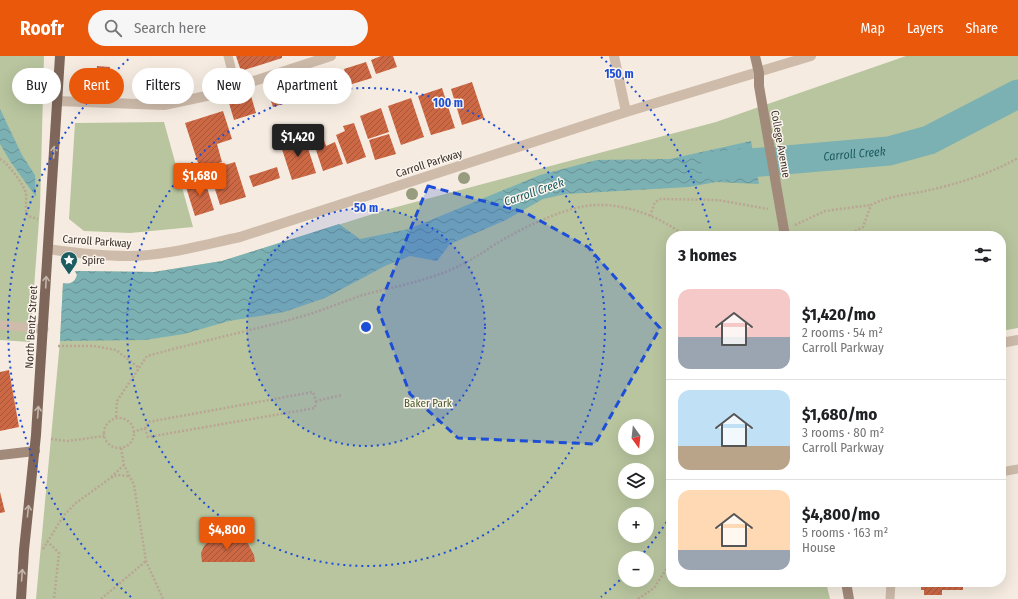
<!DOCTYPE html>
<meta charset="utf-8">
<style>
:root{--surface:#fff;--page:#f6f6f6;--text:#202124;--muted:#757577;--line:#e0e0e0;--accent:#ea580c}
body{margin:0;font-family:"Fira Sans Condensed",sans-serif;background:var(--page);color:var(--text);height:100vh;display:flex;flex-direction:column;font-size:15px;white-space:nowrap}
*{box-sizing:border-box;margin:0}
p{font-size:13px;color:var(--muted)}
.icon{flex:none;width:22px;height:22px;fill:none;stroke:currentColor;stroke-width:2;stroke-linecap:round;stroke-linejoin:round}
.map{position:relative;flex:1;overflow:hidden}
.panel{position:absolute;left:666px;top:175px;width:340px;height:356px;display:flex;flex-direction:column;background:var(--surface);border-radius:16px;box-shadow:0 4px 16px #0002}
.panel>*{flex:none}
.guide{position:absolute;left:12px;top:12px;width:380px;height:36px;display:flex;gap:8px}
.needle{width:26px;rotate:165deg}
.buttons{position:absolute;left:618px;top:363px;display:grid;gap:8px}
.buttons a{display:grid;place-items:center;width:36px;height:36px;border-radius:50%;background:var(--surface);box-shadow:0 4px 16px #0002;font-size:20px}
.price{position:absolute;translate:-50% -34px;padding:0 9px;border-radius:4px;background:var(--accent);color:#fff;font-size:13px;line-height:26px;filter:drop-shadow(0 1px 2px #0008)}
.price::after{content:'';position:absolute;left:50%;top:24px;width:12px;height:9px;margin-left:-6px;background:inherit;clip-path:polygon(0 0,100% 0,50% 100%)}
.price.selected{background:#222;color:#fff}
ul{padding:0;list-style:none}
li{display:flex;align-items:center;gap:12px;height:100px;padding:0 12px}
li+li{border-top:1px solid var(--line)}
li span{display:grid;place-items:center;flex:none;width:112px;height:80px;border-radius:12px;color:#555}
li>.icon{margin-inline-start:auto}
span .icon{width:48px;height:48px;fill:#fffc;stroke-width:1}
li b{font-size:17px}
h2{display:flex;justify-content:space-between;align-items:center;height:48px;padding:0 12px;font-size:17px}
.tag{padding:0 14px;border-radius:18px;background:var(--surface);box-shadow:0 4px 16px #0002;font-size:14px;line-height:36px}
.tag.selected{background:var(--accent);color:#fff}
header{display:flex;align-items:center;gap:24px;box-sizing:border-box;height:56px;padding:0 20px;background:var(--accent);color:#fff}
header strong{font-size:19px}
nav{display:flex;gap:22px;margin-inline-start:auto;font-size:14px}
.search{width:280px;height:36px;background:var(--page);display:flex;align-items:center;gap:10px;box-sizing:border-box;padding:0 14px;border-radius:22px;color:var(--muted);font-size:15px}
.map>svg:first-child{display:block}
.green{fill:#b8c59e;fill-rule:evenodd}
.water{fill:url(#water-waves)}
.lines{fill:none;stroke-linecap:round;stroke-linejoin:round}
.river{stroke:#7cb1b4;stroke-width:29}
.building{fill:url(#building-hatch)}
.path{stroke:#baa594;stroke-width:2.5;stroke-dasharray:2 2;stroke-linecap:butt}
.lane{stroke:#cebbaa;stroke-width:9}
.street{stroke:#cebbaa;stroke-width:10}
.secondary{stroke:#a28a7b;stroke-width:10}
.primary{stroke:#7e675a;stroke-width:10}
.tree{fill:#969c7d}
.oneway{stroke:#c3b5ab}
.marked{fill:#1d4ed8;fill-opacity:0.2;stroke:#1d4ed8;stroke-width:3;stroke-dasharray:8 5;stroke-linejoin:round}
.ring{fill:none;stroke:#1d4ed8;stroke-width:2;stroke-dasharray:2 4}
.labels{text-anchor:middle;stroke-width:3;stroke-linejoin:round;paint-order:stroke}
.street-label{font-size:11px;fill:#3b302a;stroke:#fbf5ed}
.poi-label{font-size:11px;fill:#3b302a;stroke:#fbf5ed;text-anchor:start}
.park-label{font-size:11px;fill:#495c2c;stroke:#fbf5ed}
.water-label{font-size:12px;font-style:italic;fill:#1c5b60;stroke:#fbf5ed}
.centre{fill:#1d4ed8;stroke:#fbf5ed;stroke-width:2}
.ring-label{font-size:12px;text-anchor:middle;font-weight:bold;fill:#1d4ed8;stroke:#fbf5ed;stroke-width:3;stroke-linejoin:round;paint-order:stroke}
</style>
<header>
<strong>Roofr</strong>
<div class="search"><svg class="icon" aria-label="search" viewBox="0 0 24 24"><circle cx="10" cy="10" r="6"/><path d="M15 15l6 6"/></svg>Search here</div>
<nav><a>Map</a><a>Layers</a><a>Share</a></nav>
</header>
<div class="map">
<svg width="1018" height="543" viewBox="0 0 1018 543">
<defs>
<pattern id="water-waves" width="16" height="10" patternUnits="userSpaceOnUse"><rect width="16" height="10" fill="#7cb1b4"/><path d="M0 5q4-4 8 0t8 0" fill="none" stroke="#679093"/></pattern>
<pattern id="building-hatch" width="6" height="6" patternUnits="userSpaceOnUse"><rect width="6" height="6" fill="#cd6845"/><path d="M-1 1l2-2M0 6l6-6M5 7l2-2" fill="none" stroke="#a8563a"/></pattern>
</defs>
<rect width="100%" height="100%" fill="#f5ebe0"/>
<!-- green -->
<path class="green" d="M0,0h44l-4,151 -10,135 -30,-2z
M906,0h112v272l-17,3v-95h-330v346h155l4,17h-794l24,-258 3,-58c7,2 12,-1 14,-8l-2,-4 79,1 68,-11 167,-52 327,-87zM625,370h22v22h-22zM625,414h22v22h-22zM625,458h22v22h-22zM625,502h22v22h-22z
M164,66l29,105 -63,6 -46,-2 -15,-12 6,-96z"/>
<!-- water -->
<path class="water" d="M0,53l22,46 13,20 1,22 -26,-36 -10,-17z
M751,85l8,43 -43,-2 -27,5 -123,7 -23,5 -37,21 -56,24 -13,17 -27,-5 -25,10 -60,32 -41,14 -55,9 -45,13 -39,6 -85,1 3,-58c7,2 12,-1 14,-8l-2,-4 79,1 68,-11 117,-37 21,15 49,-10 131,-54 57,-15 73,-1z"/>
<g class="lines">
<!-- river -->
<path class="river" id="s1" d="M715,110l174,-15 40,-11 89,-46"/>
</g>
<!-- building -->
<path class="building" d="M236,0h46v2l-41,13z
M381,0h12l4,11 -21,7 -5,-14z
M366,6l6,16 -23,7 -5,-16z
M97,10l13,1 -1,23h-14z
M333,19l4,14 -29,9 -4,-15z
M472,26l12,36 -22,7 -11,-36z
M291,29l5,15 -23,7 -5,-15z
M442,32l13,40 -24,7 -13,-39z
M251,40l5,17 -22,7 -5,-17z
M411,42l13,39 -23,8 -13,-39z
M381,52l8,24 -21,7 -8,-23z
M223,55l9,28 -15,5 5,18 -22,7 -15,-46z
M354,67l12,34 -19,7 -11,-29 9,-4 -2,-5z
M322,78l4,12 9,-4 8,22 -20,7 -11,-33z
M389,78l7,20 -21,6 -6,-20z
M304,80l12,37 -24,7 -12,-37z
M235,106l11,35 -26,8 -11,-35z
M277,111l3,11 -27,9 -4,-11z
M204,122l10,32 -19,6 -10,-32z
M9,314l10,57 -19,4v-59z
M0,436l5,20 -5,1z
M222,481h14l10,3 8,15 1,7h-53l-1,-9 3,-7 6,-6z
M921,526h42v8h-21v5h-18v-5h-3z"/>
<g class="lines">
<!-- path -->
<path class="path" d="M73,22l20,1
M0,103c7,3 25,27 26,35 1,8 -2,15 2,22l10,3
M650,160l5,-14 6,-3 57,1 50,9
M795,169l30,-14 46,-6
M840,180l8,-1 15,-8 8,-22c17,-9 36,-10 54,-14 32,-7 65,-17 93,-33
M58,290h36l22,4 22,17
M116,361l1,-16 30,-45c51,-14 102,-25 153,-39 21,-6 42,-15 63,-22 29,-8 59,-13 87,-25 17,-7 29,-15 44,-25 24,-15 65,-35 92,-39 34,-5 72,9 99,30
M104 377a15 15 0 1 1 30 0a15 15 0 1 1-30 0Z
M145,372l3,9 167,-29 1,-7
M133,376l12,-4 3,-6 165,-30 3,9 26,-6
M51,383l17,2 36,-5
M121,392l3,17 10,20 12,76 17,38
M111,421l13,-12
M47,485l12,12 -5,46
M43,493l21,-34 12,-12 33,-24 8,-4 12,1
M101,543l45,-38
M638,543l16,-11 17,-26"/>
<!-- lane -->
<path class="lane" d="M228,0l8,31
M0,269l44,4
M1001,416l17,-3
M890,543l1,-17"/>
<!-- street -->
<path class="street" d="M614,0l12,56
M57,45l107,4 47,-10 120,-39
M48,193c27,4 53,7 80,7 37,0 75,-11 112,-19l386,-125 185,-56
M1001,287l17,-3"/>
<!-- secondary -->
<path class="secondary" d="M755,0l4,17v13l26,150
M0,399l35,-4
M846,526l3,17"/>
<!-- primary -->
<path class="primary" d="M21,543l3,-49 12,-115 24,-379"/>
</g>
<!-- trees -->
<g class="tree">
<circle cx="464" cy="122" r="6"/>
<circle cx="412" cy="138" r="6"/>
</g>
<!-- one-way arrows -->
<defs><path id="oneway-shaft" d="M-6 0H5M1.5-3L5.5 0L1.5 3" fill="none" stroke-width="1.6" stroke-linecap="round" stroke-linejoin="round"/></defs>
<g class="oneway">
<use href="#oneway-shaft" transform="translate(54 96) rotate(-87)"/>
<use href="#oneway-shaft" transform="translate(46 226) rotate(-87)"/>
<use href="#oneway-shaft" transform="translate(38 356) rotate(-86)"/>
<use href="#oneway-shaft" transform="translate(28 455) rotate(-84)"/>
<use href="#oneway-shaft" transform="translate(22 519) rotate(-86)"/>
</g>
<!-- marked area -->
<path class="marked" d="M428,130l96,26 64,35 72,81 -65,116 -137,-6 -48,-44 -32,-85z"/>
<!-- distance rings -->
<circle cx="366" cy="271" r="119" fill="#1d4ed8" fill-opacity=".12"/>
<g class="ring">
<circle cx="366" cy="271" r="119"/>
<circle cx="366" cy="271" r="239"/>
<path d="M670 461A358 358 0 0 1 640 501M624 520A358 358 0 0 1 601 541M131 541A358 358 0 0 1 131 1M601 1A358 358 0 0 1 712 178"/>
</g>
<!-- icons -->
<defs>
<symbol id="sight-pin" viewBox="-11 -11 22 30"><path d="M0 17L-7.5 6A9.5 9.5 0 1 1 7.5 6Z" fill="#1c5b60" stroke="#fbf5ed"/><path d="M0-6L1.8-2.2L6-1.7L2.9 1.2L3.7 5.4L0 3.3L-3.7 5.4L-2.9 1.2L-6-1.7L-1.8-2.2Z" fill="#fff"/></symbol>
</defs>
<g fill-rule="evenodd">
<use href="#sight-pin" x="59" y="194" width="20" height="27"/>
</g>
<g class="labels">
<!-- street labels -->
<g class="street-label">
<text transform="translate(781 88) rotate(80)" y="4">College Avenue</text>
<text transform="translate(429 107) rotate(-18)" y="4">Carroll Parkway</text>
<text transform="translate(97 185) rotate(4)" y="4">Carroll Parkway</text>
<text transform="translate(31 271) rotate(-87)" y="4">North Bentz Street</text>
</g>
<!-- poi labels -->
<g class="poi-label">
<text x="82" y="208">Spire</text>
</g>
<!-- park labels -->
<g class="park-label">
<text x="428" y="351">Baker Park</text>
</g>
<!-- water labels -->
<g class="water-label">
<text dy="4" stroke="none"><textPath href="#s1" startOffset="140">Carroll Creek</textPath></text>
<text transform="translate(534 136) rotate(-19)" y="4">Carroll Creek</text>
</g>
</g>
<circle cx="366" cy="271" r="6" class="centre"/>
<g class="ring-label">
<text x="619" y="22">150 m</text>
<text x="448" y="51">100 m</text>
<text x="366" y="156">50 m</text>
</g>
</svg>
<div class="buttons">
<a><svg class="needle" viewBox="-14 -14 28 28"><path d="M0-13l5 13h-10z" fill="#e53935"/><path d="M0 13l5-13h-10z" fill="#757577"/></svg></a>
<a><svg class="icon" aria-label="layers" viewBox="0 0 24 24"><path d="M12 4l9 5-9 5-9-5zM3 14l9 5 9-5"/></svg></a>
<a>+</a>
<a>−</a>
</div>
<b class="price selected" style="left:298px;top:102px">$1,420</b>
<b class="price" style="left:200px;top:141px">$1,680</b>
<b class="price" style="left:227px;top:495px">$4,800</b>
<div class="guide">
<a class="tag">Buy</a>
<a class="tag selected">Rent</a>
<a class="tag">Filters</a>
<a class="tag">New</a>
<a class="tag">Apartment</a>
</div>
<section class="panel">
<h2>3 homes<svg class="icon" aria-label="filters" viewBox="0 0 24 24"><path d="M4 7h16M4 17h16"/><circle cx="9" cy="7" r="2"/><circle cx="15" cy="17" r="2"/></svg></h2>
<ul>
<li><span style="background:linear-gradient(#f6c9c9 60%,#9aa5b1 0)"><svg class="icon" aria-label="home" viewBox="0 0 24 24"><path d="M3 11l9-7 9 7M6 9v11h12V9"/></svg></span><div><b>$1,420/mo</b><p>2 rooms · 54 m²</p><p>Carroll Parkway</p></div></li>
<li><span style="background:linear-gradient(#bfe0f5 70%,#b9a48a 0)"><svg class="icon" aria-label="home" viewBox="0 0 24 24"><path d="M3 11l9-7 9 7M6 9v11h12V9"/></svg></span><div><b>$1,680/mo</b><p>3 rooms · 80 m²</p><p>Carroll Parkway</p></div></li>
<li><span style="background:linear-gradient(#ffd9b3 75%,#9aa5b1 0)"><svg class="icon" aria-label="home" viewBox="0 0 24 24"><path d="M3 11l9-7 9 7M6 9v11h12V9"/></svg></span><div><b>$4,800/mo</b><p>5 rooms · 163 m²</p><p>House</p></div></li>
</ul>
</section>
</div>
